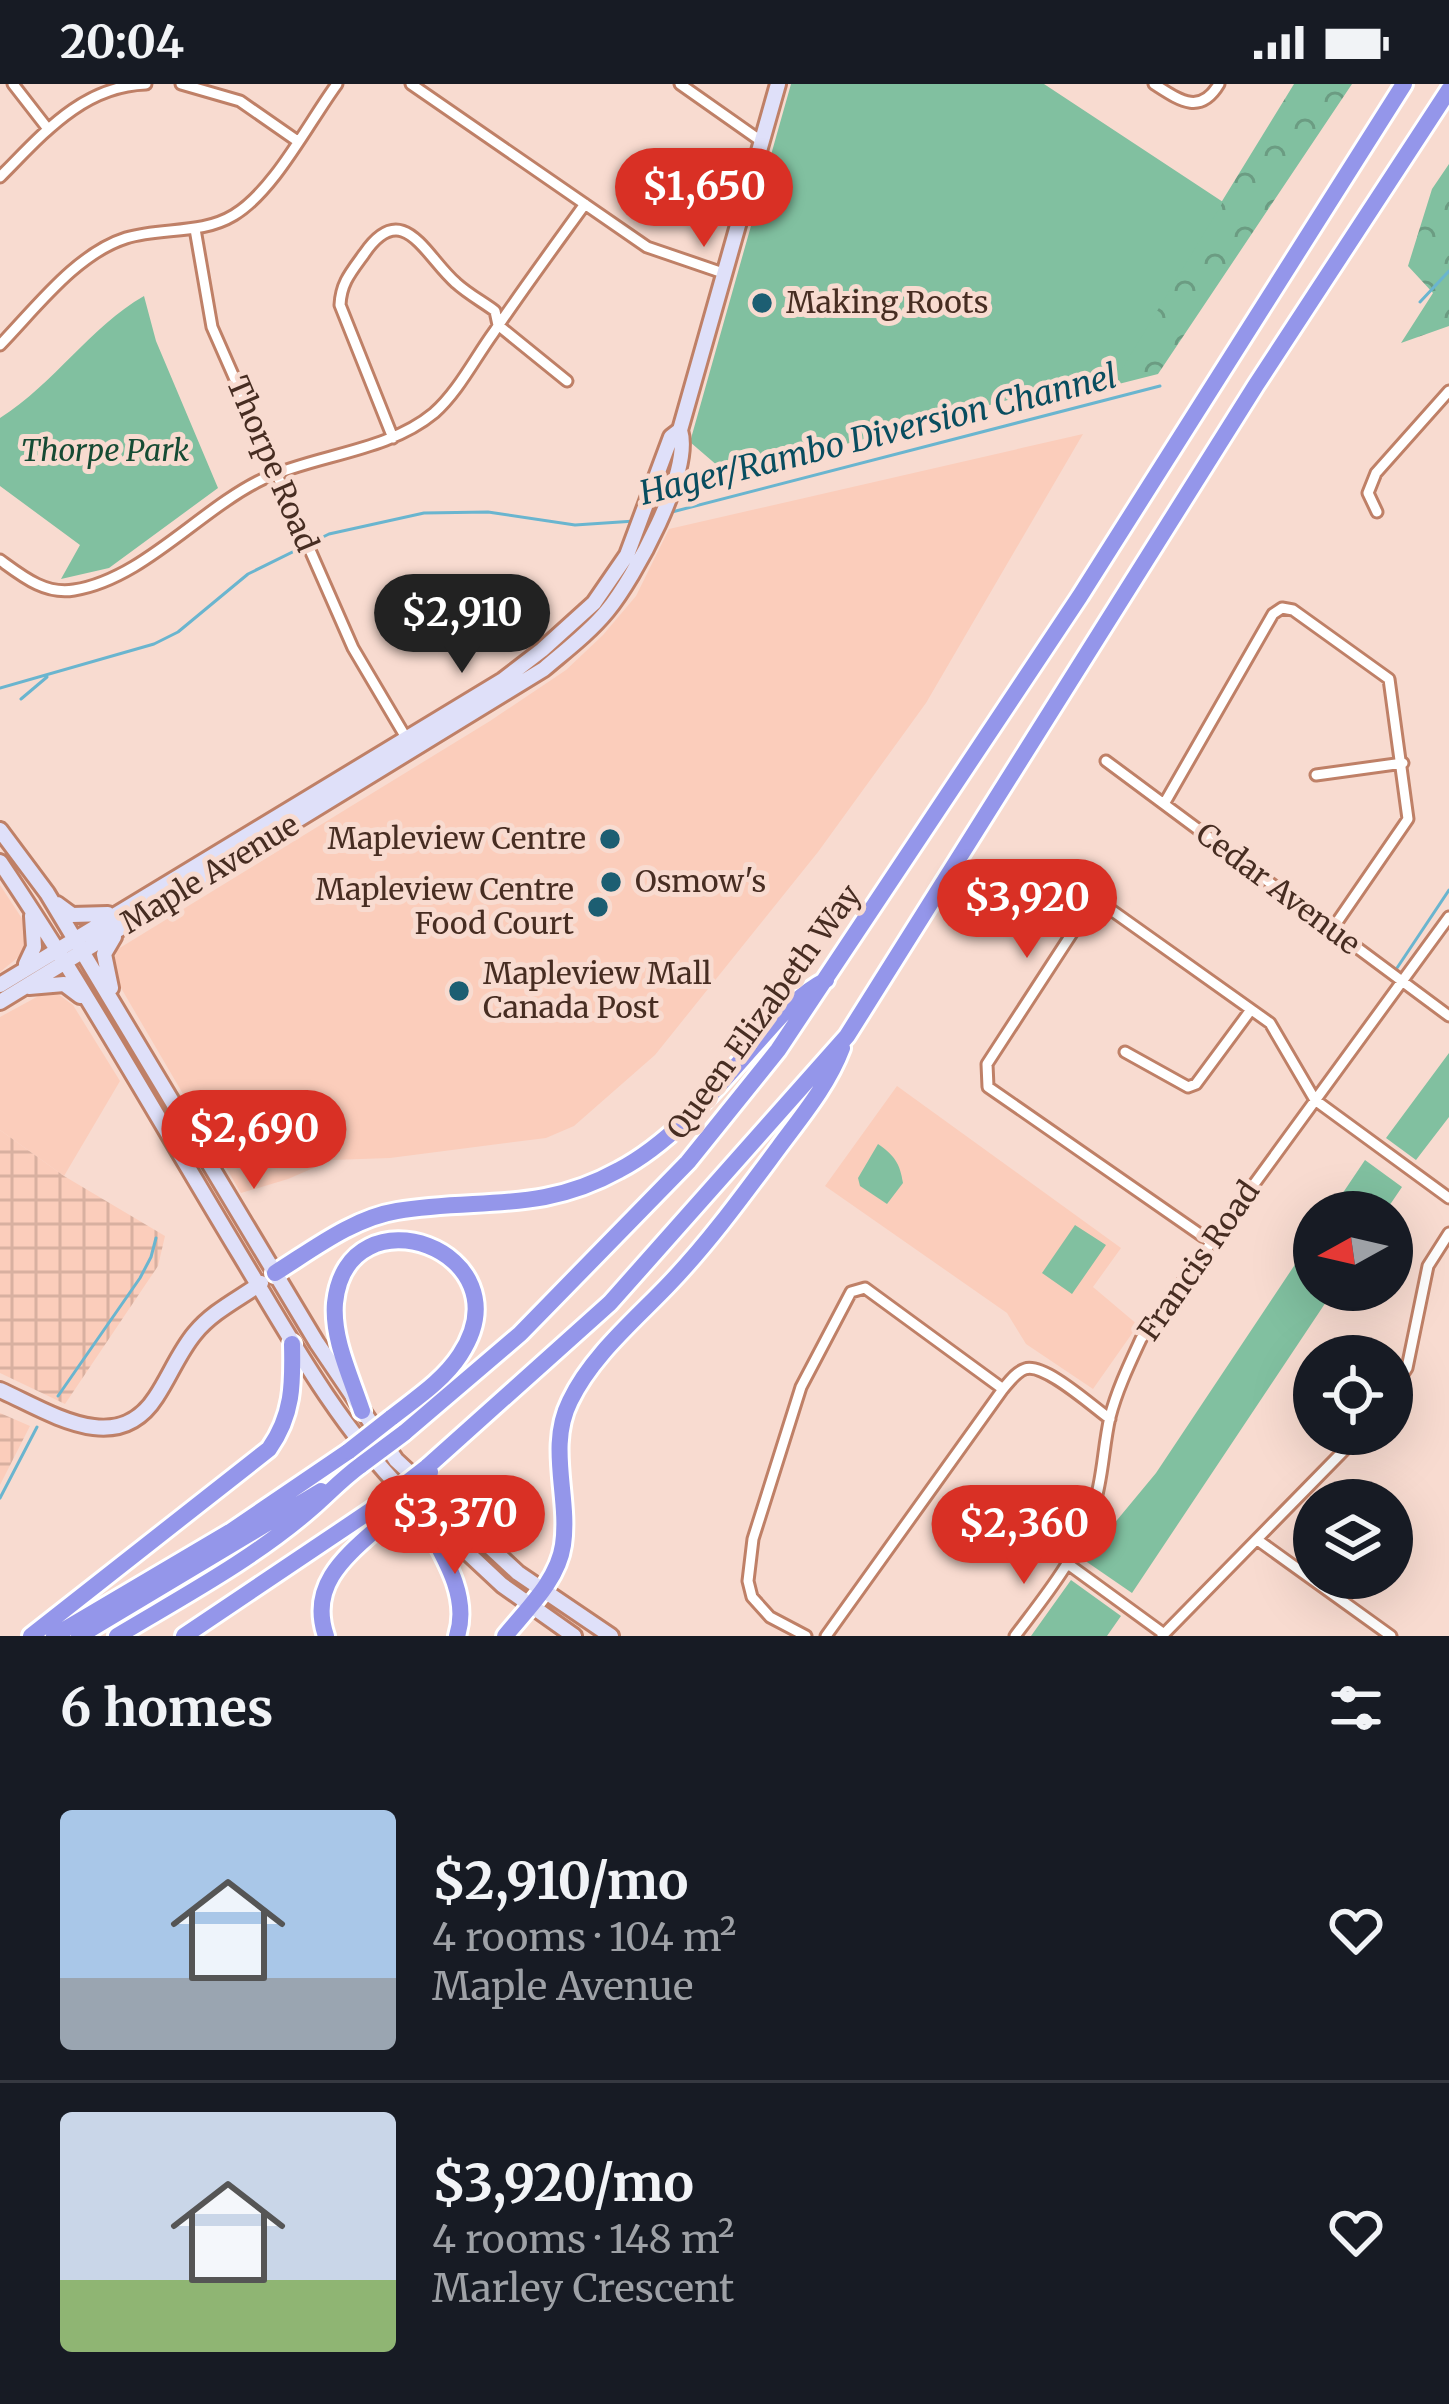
<!DOCTYPE html>
<meta charset="utf-8">
<style>
:root{--surface:#171b24;--page:#242831;--text:#f1f3f6;--muted:#9ea1a6;--line:#363941;--accent:#d93025}
body{margin:0;font-family:Merriweather,serif;background:var(--page);color:var(--text);height:100vh;display:flex;flex-direction:column;font-size:45px;white-space:nowrap}
*{box-sizing:border-box;margin:0}
p{font-size:39px;color:var(--muted)}
.icon{flex:none;width:66px;height:66px;fill:none;stroke:currentColor;stroke-width:2;stroke-linecap:round;stroke-linejoin:round}
.map{position:relative;height:1552px;overflow:hidden}
.sheet{display:flex;flex-direction:column;background:var(--surface);flex:1}
.sheet>*{flex:none}
.needle{width:78px;rotate:262deg}
.buttons{position:absolute;left:1293px;top:1107px;display:grid;gap:24px}
.buttons a{display:grid;place-items:center;width:120px;height:120px;border-radius:50%;background:var(--surface);box-shadow:0 12px 48px #0002;font-size:60px}
.price{position:absolute;translate:-50% -102px;padding:0 27px;border-radius:42px;background:var(--accent);color:#fff;font-size:39px;line-height:78px;filter:drop-shadow(0 3px 6px #0008)}
.price::after{content:'';position:absolute;left:50%;top:72px;width:36px;height:27px;margin-left:-18px;background:inherit;clip-path:polygon(0 0,100% 0,50% 100%)}
.price.on{background:#222;color:#fff}
ul{padding:0;list-style:none}
li{display:flex;align-items:center;gap:36px;height:300px;padding:0 60px}
li+li{border-top:3px solid var(--line)}
li span{display:grid;place-items:center;flex:none;width:336px;height:240px;border-radius:12px;color:#555}
li>.icon{margin-inline-start:auto}
span .icon{width:144px;height:144px;fill:#fffc;stroke-width:1}
li b{font-size:51px}
h2{display:flex;justify-content:space-between;align-items:center;height:144px;padding:0 60px;font-size:51px}
.status{display:flex;justify-content:space-between;align-items:center;height:84px;padding:0 60px;background:var(--surface);direction:ltr}
.status svg{height:33px;fill:currentColor}
.map>svg:first-child{display:block}
.built{fill:#fbcdbb}
.industrial{fill:url(#industrial-grid)}
.forest{fill:url(#forest-crowns)}
.park{fill:#81c0a0}
.lines{fill:none;stroke-linecap:round;stroke-linejoin:round}
.stream{stroke:#6ab5cf;stroke-width:3}
.street-casing{stroke:#bf8067;stroke-width:15}
.secondary-casing{stroke:#bf8067;stroke-width:20}
.highway-casing{stroke:#fff;stroke-width:22}
.street{stroke:#fff;stroke-width:9}
.secondary{stroke:#dfe0f9;stroke-width:14}
.highway{stroke:#9496ea;stroke-width:16}
.highway-bridge-casing{stroke:#fff;stroke-width:22;stroke-linecap:butt}
.highway-bridge{stroke:#9496ea;stroke-width:16}
.poi-dot{fill:#1c5e72;stroke:#f8dbd0;stroke-width:4.5}
.labels{text-anchor:middle;stroke-width:10;stroke-linejoin:round;paint-order:stroke}
.poi-label{font-size:30px;fill:#472d22;stroke:#f8dbd0;text-anchor:start}
.park-label{font-size:30px;font-style:italic;fill:#164b34;stroke:#f8dbd0}
.street-label{font-size:30px;fill:#472d22;stroke:#f8dbd0}
.water-label{font-size:33px;font-style:italic;fill:#094d5f;stroke:#f8dbd0}
</style>
<div class="status"><b>20:04</b><svg viewBox="0 0 49 12"><path d="M0 12V9h3v3zM5 12V6h3v6zM10 12V3h3v9zM15 12V0h3v12zM26 1h20v11H26zM47 4h2v5h-2z"/></svg></div>
<div class="map">
<svg width="1449" height="1552" viewBox="0 0 1449 1552">
<defs>
<pattern id="industrial-grid" width="8" height="8" patternUnits="userSpaceOnUse" patternTransform="scale(3)"><rect width="8" height="8" fill="#fbcdbb"/><path d="M0 4h8M4 0v8" fill="none" stroke="#d8b0a0"/></pattern>
<pattern id="forest-crowns" width="20" height="18" patternUnits="userSpaceOnUse" patternTransform="scale(3)"><rect width="20" height="18" fill="#81c0a0"/><path d="M2 6a3 3 0 1 1 6 0M12 15a3 3 0 1 1 6 0" fill="none" stroke="#6b9c82"/></pattern>
</defs>
<rect width="100%" height="100%" fill="#f8dbd0"/>
<!-- built -->
<path class="built" d="M1083,350l-157,269 -108,149 -163,203 -81,71 -28,12 -156,20 -58,2 -44,19 -47,14 -127,-217 -2,-12 6,-15 372,-228 76,-51 37,-35 33,-39 33,-67z
M0,801l23,35 2,21 -4,14 -21,17z
M44,909l14,1 15,11 47,76 -56,95 -64,-46v-113z
M897,1002l224,162 -28,39 45,38 -45,64 -67,-45 -19,-31 -182,-127z"/>
<!-- industrial -->
<path class="industrial" d="M0,1046l64,46 101,60 -7,30 -93,138 -65,-31z
M0,1329l30,13 -30,59z"/>
<!-- forest -->
<path class="forest" d="M1294,0h58l-194,290 -138,35 -2,-12 104,-33z
M1449,80v162l-48,17 32,-50 -25,-27 24,-77z"/>
<!-- park -->
<path class="park" d="M791,0h253l179,118 -101,167 -346,94 -43,16 -43,-37z
M144,212l12,45 62,147 -109,80 -48,11 19,-34 -80,-59v-68c55,-35 90,-91 144,-122z
M1449,969v64l-33,43 -30,-22z
M878,1060c16,11 22,19 25,39l-16,21 -27,-18 -2,-8z
M1365,1076l37,27 -17,25h-55z
M1075,1141l31,20 -34,49 -30,-21z
M1314,1152v54h20l-202,303 -48,-33 72,-87z
M1071,1496l50,36 -14,20h-76z"/>
<g class="lines">
<!-- stream -->
<path class="stream" d="M1420,218l29,-31
M668,429l492,-127
M0,604l154,-44 24,-12 70,-58 81,-40 95,-21 64,-1 87,13 60,-4
M21,615l26,-22
M1397,884l52,-78
M58,1312l82,-118 11,-21 5,-19
M0,1414l37,-71"/>
<defs>
<path id="street" d="M13,0l35,45
M181,0l59,17 56,39
M411,0l236,163 76,26
M680,0l81,57
M1154,0c25,16 46,32 65,0
M0,93c42,-42 82,-91 146,-93
M195,145l17,98 141,321 55,93
M0,261c36,-37 76,-91 126,-107 36,-11 75,-3 108,-23 40,-24 75,-93 103,-131
M393,354l-53,-133c1,-22 11,-33 24,-51 39,-57 61,2 92,29 12,11 27,19 39,28l3,14 69,56
M1377,428l-9,-19 8,-20 73,-82
M0,476c22,16 45,35 74,30 69,-11 126,-81 189,-111 55,-25 124,-27 171,-66 24,-21 41,-55 60,-81 29,-43 60,-85 91,-128
M1106,677l343,255
M1316,691l87,-12
M1164,720l109,-190 9,-6 11,2 96,69 19,140 -75,109
M1125,968l63,35 8,-3 54,-73
M1211,1158l-223,-155 -1,-23 104,-160 9,-2 170,121 45,77 134,98
M1392,1307l15,-23 21,-102 21,-33
M1259,1457l132,95
M1068,1480l96,70
M806,1552l-36,-19 -18,-20 -4,-16 5,-42 48,-152 50,-95 14,-4 138,101
M826,1552l177,-247c6,-7 13,-17 22,-20 19,-7 68,38 85,50
M1015,1552c30,-40 62,-78 78,-127 10,-29 10,-62 17,-92 7,-27 19,-52 31,-78l308,-422
M1162,1552l198,-202"/>
<path id="secondary" d="M0,746l47,63 270,450 79,117 122,113 93,63
M0,778c85,126 160,260 239,391 50,83 97,170 166,240
M57,820l15,11 36,-1
M26,880l8,-17 -2,-31
M0,901l503,-305 39,-30 52,-47 33,-48 44,-118 9,-7 98,-346
M29,903l35,-3 16,12
M111,904l-7,-34 10,-17
M0,918l544,-333c21,-18 45,-36 63,-58 27,-33 86,-140 73,-181
M0,1306c51,23 117,68 156,7 14,-21 23,-45 39,-64 18,-22 44,-34 66,-50
M425,1429l77,72 72,51"/>
<path id="highway" d="M275,1189c37,-23 78,-55 122,-62 82,-14 143,3 222,-41 53,-28 95,-79 134,-123 23,-25 42,-51 73,-67
M362,1327c-11,-34 -30,-72 -27,-108 12,-117 194,-53 125,52 -17,26 -45,44 -69,63
M404,1349l116,-99 168,-172 90,-112 302,-454 324,-512
M427,1383l183,-164 237,-267 409,-651 193,-295
M416,1421c19,39 56,86 41,131
M31,1552l238,-187c24,-34 24,-65 23,-105
M54,1552l176,-104 119,-81
M79,1552l242,-145
M117,1552c65,-39 138,-78 195,-128 17,-15 31,-30 49,-43
M184,1552l189,-127
M326,1552c-18,-52 21,-81 56,-112
M505,1552c22,-27 53,-56 58,-91 7,-48 -16,-98 7,-144 22,-46 66,-82 100,-118 40,-42 74,-89 109,-136 23,-31 49,-62 63,-99"/>
</defs>
<!-- street casing -->
<use href="#street" class="street-casing"/>
<!-- secondary casing -->
<use href="#secondary" class="secondary-casing"/>
<!-- highway casing -->
<use href="#highway" class="highway-casing"/>
<!-- street -->
<use href="#street" class="street"/>
<!-- secondary -->
<use href="#secondary" class="secondary"/>
<!-- highway -->
<use href="#highway" class="highway"/>
<defs>
<path id="highway-bridge" d="M349,1367l42,-33
M361,1381l43,-32
M373,1425l54,-42
M382,1440l37,-32 11,-20"/>
</defs>
<!-- highway-bridge casing -->
<use href="#highway-bridge" class="highway-bridge-casing"/>
<!-- highway-bridge -->
<use href="#highway-bridge" class="highway-bridge"/>
</g>
<!-- markers -->
<g class="poi-dot">
<circle cx="762" cy="219" r="12"/>
<circle cx="610" cy="755" r="12"/>
<circle cx="611" cy="798" r="12"/>
<circle cx="598" cy="823" r="12"/>
<circle cx="459" cy="907" r="12"/>
</g>
<g class="labels">
<!-- poi labels -->
<g class="poi-label">
<text x="786" y="229">Making Roots</text>
<text x="586" y="765" text-anchor="end">Mapleview Centre</text>
<text x="635" y="808">Osmow's</text>
<text x="574" y="816" text-anchor="end">Mapleview Centre<tspan x="574" dy="34">Food Court</tspan></text>
<text x="483" y="900">Mapleview Mall<tspan x="483" dy="34">Canada Post</tspan></text>
</g>
<!-- park labels -->
<g class="park-label">
<text x="105" y="377">Thorpe Park</text>
</g>
<!-- street labels -->
<g class="street-label">
<text transform="translate(272 380) rotate(67)" y="10">Thorpe Road</text>
<text transform="translate(210 790) rotate(-31)" y="10">Maple Avenue</text>
<text transform="translate(1278 805) rotate(37)" y="10">Cedar Avenue</text>
<text transform="translate(764 928) rotate(-54)" y="10">Queen Elizabeth Way</text>
<text transform="translate(1199 1177) rotate(-55)" y="10">Francis Road</text>
</g>
<!-- water labels -->
<g class="water-label">
<text transform="translate(878 350) rotate(-14)" y="12">Hager/Rambo Diversion Channel</text>
</g>
</g>
</svg>
<div class="buttons">
<a><svg class="needle" viewBox="-14 -14 28 28"><path d="M0-13l5 13h-10z" fill="#e53935"/><path d="M0 13l5-13h-10z" fill="#9ea1a6"/></svg></a>
<a><svg class="icon" aria-label="locate" viewBox="0 0 24 24"><circle cx="12" cy="12" r="6"/><path d="M12 2v4M12 18v4M2 12h4M18 12h4"/></svg></a>
<a><svg class="icon" aria-label="layers" viewBox="0 0 24 24"><path d="M12 4l9 5-9 5-9-5zM3 14l9 5 9-5"/></svg></a>
</div>
<b class="price" style="left:704px;top:166px">$1,650</b>
<b class="price on" style="left:462px;top:592px">$2,910</b>
<b class="price" style="left:1027px;top:877px">$3,920</b>
<b class="price" style="left:254px;top:1108px">$2,690</b>
<b class="price" style="left:455px;top:1493px">$3,370</b>
<b class="price" style="left:1024px;top:1503px">$2,360</b>
</div>
<section class="sheet">
<h2>6 homes<svg class="icon" aria-label="filters" viewBox="0 0 24 24"><path d="M4 7h16M4 17h16"/><circle cx="9" cy="7" r="2"/><circle cx="15" cy="17" r="2"/></svg></h2>
<ul>
<li><span style="background:linear-gradient(#a9c7e8 70%,#9aa5b1 0)"><svg class="icon" aria-label="home" viewBox="0 0 24 24"><path d="M3 11l9-7 9 7M6 9v11h12V9"/></svg></span><div><b>$2,910/mo</b><p>4 rooms · 104 m²</p><p>Maple Avenue</p></div><svg class="icon" aria-label="heart" viewBox="0 0 24 24"><path d="M12 20l-8-8c-3-5 5-10 8-4 3-6 11-1 8 4z"/></svg></li>
<li><span style="background:linear-gradient(#c9d6e8 70%,#8fb573 0)"><svg class="icon" aria-label="home" viewBox="0 0 24 24"><path d="M3 11l9-7 9 7M6 9v11h12V9"/></svg></span><div><b>$3,920/mo</b><p>4 rooms · 148 m²</p><p>Marley Crescent</p></div><svg class="icon" aria-label="heart" viewBox="0 0 24 24"><path d="M12 20l-8-8c-3-5 5-10 8-4 3-6 11-1 8 4z"/></svg></li>
</ul>
</section>
